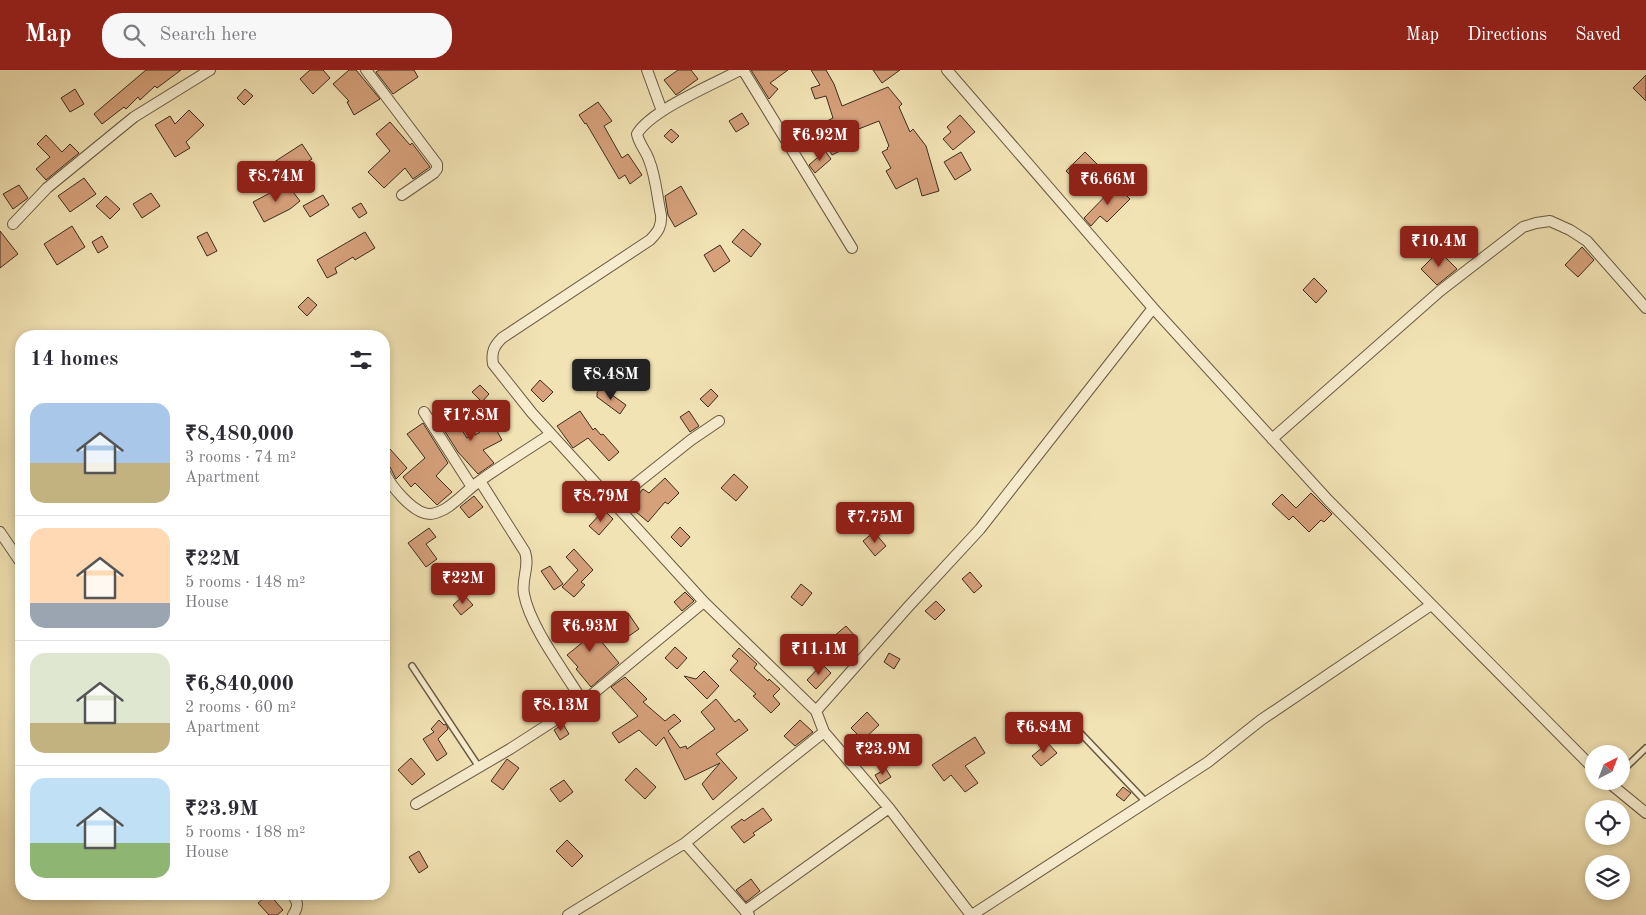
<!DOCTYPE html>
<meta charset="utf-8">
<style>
:root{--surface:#fff;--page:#f7f7f7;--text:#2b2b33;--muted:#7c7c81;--line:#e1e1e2;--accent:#8f2418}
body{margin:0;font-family:"Old Standard TT",serif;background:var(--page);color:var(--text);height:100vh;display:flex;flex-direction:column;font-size:19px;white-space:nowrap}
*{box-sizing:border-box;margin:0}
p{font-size:16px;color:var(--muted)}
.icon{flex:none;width:28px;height:28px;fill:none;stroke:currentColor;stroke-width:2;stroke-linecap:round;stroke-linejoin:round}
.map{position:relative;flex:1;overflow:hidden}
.sheet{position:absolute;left:15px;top:260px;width:375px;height:570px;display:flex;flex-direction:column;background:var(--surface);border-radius:20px;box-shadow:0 2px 8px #0003}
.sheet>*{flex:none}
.needle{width:32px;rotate:42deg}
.buttons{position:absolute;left:1585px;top:675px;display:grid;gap:10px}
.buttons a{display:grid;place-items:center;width:45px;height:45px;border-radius:50%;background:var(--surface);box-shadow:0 2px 8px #0003;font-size:25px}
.price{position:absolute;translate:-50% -42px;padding:0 11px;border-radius:5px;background:var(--accent);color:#fff;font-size:16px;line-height:32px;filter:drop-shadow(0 1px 2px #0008)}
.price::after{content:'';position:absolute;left:50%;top:30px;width:15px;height:11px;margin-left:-8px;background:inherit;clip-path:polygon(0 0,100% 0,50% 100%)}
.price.on{background:#222;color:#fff}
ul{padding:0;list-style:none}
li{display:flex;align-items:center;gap:15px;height:125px;padding:0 15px}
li+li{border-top:1px solid var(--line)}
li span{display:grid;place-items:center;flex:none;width:140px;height:100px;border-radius:15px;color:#555}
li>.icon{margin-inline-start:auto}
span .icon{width:60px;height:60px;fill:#fffc;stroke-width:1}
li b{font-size:21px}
h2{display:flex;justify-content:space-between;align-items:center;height:60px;padding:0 15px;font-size:21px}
header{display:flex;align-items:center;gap:30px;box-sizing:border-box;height:70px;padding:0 25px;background:var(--accent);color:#fff}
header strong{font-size:24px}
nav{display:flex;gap:28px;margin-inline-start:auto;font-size:18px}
.search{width:350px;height:45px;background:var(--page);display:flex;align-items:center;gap:12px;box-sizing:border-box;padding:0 18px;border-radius:20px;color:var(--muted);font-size:19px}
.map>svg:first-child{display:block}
.building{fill:#d5a07a;stroke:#3d2d1d}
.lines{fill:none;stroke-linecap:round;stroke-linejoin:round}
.service-casing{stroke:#6a5a43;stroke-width:8}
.minor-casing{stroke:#6a5a43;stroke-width:12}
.service{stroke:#f7edce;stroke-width:5}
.minor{stroke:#f7edce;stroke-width:10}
</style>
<header>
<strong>Map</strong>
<div class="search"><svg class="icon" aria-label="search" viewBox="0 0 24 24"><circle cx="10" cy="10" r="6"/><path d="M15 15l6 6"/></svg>Search here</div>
<nav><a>Map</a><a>Directions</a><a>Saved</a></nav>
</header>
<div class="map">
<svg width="1646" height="845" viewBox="0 0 1646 845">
<rect width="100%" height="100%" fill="#f2e3b4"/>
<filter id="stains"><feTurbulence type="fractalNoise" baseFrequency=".004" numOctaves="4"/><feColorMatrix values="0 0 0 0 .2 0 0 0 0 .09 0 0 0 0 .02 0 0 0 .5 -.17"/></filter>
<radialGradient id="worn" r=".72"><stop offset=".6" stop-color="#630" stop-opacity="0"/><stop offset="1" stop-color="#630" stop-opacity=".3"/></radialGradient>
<!-- building -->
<path class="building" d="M146,0h35l-24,18 -2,-2 -15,14 -2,-3 -12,12 -2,-2 -22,17 -8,-10z
M310,0h13l7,8 -17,16 -13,-15z
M349,0h7l24,29 -26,16 -7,-13 2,-1 -16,-17z
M379,0h35l4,7 -25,17 -17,-22z
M678,0h13l7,9 -22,16 -12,-15z
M751,0h37l-18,13 8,6 -9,10z
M811,0h15l8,14 8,22 46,-19 14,17 -3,3 11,25 3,-3 13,17 13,45 -17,5 -5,-18 -21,11 -10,-18 5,-3 -9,-16 6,-3 -1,-1 2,-2 -10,-25 -23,9 -2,-7 -18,9 8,17 -12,6 -15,-29 16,-8 -7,-22 -11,3 -4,-11 9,-3z
M873,0h27l-18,13z
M1646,5v26l-13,-13z
M75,19l9,15 -14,8 -9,-14z
M245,19l8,7 -9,9 -7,-7z
M598,32l14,19 -8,5 18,32 6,-4 14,21 -12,9 -5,-9 -6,4 -33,-56 -1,1 -6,-9z
M189,40l15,15 -18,17 4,6 -15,9 -20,-32 15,-9 5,8z
M742,43l7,11 -13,8 -7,-11z
M960,45l15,17 -22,18 -10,-11 8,-7 -4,-5z
M390,52l20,23 2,-2 18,24 -17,12 -8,-11 -21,20 -16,-16 22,-21 -14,-17z
M671,59l8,7 -7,7 -8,-7z
M46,65l16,17 8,-8 9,9 -33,27 -10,-11 14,-12 -13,-13z
M302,74l10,15 -34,23 -10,-16z
M825,81l6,8 -16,14 -6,-8z
M961,82l10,18 -16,10 -11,-18z
M1085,82l14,14 -19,19 -14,-14z
M84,108l12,16 -26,18 -12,-16z
M287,114l13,17 -10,8 -26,13 -11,-20z
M19,115l9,13 -15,11 -10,-15z
M1116,115l14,14 -23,23 -7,-6 -9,10 -7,-8z
M681,116l16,28 -22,13 -7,-12 -3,-19z
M151,123l9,13 -18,12 -9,-14z
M323,125l6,10 -19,12 -7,-11z
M106,126l14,13 -10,10 -14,-13z
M361,133l6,10 -8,5 -7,-10z
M72,156l13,21 -28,18 -13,-21z
M743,159l18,15 -10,13 -19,-15z
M0,161l18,23 -18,14z
M207,162l10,19 -10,5 -10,-19z
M365,162l10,16 -20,12 -2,-3 -18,11 2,5 -10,5 -10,-18z
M102,166l6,11 -10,6 -6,-11z
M720,175l10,16 -16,11 -10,-17z
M1582,177l12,13 -16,17 -13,-12z
M1439,181l18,18 -20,16 -16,-16z
M1314,208l13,13 -11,12 -13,-13z
M308,227l9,8 -10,11 -9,-9z
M540,310l13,12 -10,10 -12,-12z
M480,315l9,9 -7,8 -10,-10z
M601,317l25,18 -6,9 -23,-17v-4z
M711,319l7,7 -10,11 -8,-8z
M450,341l17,27 7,-5 1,2 18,-11 9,16 -19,10 11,13 -16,11 -20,-22 -21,-33z
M580,341l13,19 2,-2 6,7 2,-1 16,18 -10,9 -21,-23 -15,10 -16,-22z
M689,341l10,15 -9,6 -10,-15z
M423,353l25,40 -12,13 16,16 -15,13 -22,-22 -4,4 -8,-10 22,-19 -18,-24z
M390,379l17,19 -11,11 -6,-12 -6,-3v-10z
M734,404l14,13 -12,14 -15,-13z
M665,408l14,15 -11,11 -3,-2 -17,20 -19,-16 14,-17 6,4z
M1311,423l21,21 -8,8 -3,-2 -12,12 -16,-16 -4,4 -17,-16 10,-10 14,14z
M474,426l9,11 -14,11 -9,-11z
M604,440l9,9 -14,16 -10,-9z
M680,457l10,10 -9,10 -10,-10z
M429,458l7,9 -10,7 11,15 -11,8 -18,-24z
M874,462l12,14 -11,10 -12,-15z
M574,479l19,21 -12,12 4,3 -11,12 -12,-10 16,-17 -12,-13z
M550,496l13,18 -9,6 -13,-19z
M970,502l12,14 -8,7 -12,-14z
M801,514l11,9 -10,13 -11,-9z
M685,522l9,9 -12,10 -8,-9z
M464,525l9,10 -12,10 -8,-10z
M936,531l9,9 -10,10 -10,-9z
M628,543l11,16 -13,9 -11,-16z
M579,545l18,19 -1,1 23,28 -28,24 -15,-18 2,-2 -11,-12 16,-13 -16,-16z
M846,556l10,11 -13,11 -10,-11z
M675,577l12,11 -10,11 -12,-11z
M739,578l18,16 -3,4 14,13 1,-2 11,10 -7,7 7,8 -9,9 -18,-17 3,-2 -26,-24 8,-9 -6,-5z
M889,583l11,6 -6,10 -10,-7z
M822,594l9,9 -15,16 -9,-9z
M704,601l15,15 -12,13 -23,-23 12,3z
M625,607l22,22 -4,3 22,19 9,-7 7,7 -13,10 12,17 6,-2 1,3 28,-20 -14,-17 15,-13 19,23 4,-3 9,11 -32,24 21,24 -24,22 -11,-16 18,-21 -35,17 -21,-43 -8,9 -17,-16 -20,13 -7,-10 26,-17 -27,-29z
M867,642l12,13 -16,15 -12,-12z
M439,650l5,5 2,-1 2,5 -10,10 9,15 -10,7 -14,-22 11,-7 -3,-3z
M800,650l13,12 -18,14 -11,-10z
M563,654l6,10 -9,6 -6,-10z
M975,667l10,16 -20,13 13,17 -13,9 -14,-17 -7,6 -12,-16z
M1048,673l9,10 -16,13 -9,-10z
M411,688l14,16 -13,11 -14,-15z
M507,689l12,9 -16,22 -12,-9z
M636,698l20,19 -11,12 -20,-19z
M886,699l5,8 -11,7 -5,-9z
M564,710l9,12 -13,10 -10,-13z
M1123,717l8,6 -7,8 -8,-6z
M763,738l9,12 -19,13 2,2 -11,8 -13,-16 11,-8 2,2z
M567,770l16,16 -11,11 -16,-16z
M419,781l9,16 -9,6 -10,-16z
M751,809l9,12 -14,11 -10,-12z
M269,824l14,16 -6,5h-8l-11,-12z"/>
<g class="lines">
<defs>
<path id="service" d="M412,596l67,101
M1069,651l77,81
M1621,702l25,-24"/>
<path id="minor" d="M366,0l71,94v5l-3,4 -32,22
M647,0l15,41
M740,0c-26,14 -89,40 -103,64 2,10 9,17 12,26 7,17 8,37 12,55 1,11 -3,17 -11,25l-148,98c-8,8 -11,14 -9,26l39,49 172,189 112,109
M743,0l109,178
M947,0l206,238 175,192 266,269
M13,154l34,-36 87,-71 76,-47
M424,342l48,75
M1272,369l168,-148 83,-64 13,-4 14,-2 20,9 17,11 59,67
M384,401c6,14 29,43 46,43 5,0 11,-3 15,-5 13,-8 23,-20 36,-29 23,-16 47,-31 70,-46
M480,411l45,71c5,15 -4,27 -1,42 6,33 41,78 59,108
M613,432l78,-62 28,-19
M0,462l21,31
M824,662l65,76 82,107
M1607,711l39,32
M416,734l94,-55 73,-47 121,-100
M685,773l64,72
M292,824c6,8 7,12 1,21
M745,841l144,-103
M568,845l117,-72 139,-111 -8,-21 92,-104 72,-78 173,-221
M972,845l236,-153 53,-42 170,-115"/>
</defs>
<!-- service casing -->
<use href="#service" class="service-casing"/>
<!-- minor casing -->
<use href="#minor" class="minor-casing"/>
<!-- service -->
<use href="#service" class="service"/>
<!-- minor -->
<use href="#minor" class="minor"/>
</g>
<rect width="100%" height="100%" filter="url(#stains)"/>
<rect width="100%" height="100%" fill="url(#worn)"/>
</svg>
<div class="buttons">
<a><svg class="needle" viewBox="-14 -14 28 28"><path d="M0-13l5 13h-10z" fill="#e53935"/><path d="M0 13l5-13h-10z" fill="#7c7c81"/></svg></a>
<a><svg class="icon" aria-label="locate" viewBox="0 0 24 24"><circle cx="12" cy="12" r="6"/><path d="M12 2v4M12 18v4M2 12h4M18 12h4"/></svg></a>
<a><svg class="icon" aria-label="layers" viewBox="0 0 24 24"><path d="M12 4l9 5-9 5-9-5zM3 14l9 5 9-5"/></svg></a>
</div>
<b class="price" style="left:820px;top:92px">₹6.92M</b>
<b class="price" style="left:276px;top:133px">₹8.74M</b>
<b class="price" style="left:1108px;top:136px">₹6.66M</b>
<b class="price" style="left:1439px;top:198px">₹10.4M</b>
<b class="price on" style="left:611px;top:331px">₹8.48M</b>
<b class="price" style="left:471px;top:372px">₹17.8M</b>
<b class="price" style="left:601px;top:453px">₹8.79M</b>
<b class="price" style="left:875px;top:474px">₹7.75M</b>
<b class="price" style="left:463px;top:535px">₹22M</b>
<b class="price" style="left:590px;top:583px">₹6.93M</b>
<b class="price" style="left:819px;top:606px">₹11.1M</b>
<b class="price" style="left:561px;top:662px">₹8.13M</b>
<b class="price" style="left:1044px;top:684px">₹6.84M</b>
<b class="price" style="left:883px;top:706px">₹23.9M</b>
<section class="sheet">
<h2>14 homes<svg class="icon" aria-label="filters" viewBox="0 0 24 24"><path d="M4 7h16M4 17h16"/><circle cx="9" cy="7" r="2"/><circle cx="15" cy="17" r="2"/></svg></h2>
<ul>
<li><span style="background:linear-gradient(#a9c7e8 60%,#c2b280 0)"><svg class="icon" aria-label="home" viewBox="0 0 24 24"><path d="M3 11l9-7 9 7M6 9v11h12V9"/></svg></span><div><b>₹8,480,000</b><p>3 rooms · 74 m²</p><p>Apartment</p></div></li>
<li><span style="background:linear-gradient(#ffd9b3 75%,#9aa5b1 0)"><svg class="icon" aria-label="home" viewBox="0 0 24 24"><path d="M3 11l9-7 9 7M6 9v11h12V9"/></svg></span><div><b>₹22M</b><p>5 rooms · 148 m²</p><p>House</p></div></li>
<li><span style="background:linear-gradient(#dfe7d0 70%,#c2b280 0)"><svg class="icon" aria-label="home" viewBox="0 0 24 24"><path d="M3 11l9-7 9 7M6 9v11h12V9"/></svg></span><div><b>₹6,840,000</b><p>2 rooms · 60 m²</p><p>Apartment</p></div></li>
<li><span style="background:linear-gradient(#bfe0f5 65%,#8fb573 0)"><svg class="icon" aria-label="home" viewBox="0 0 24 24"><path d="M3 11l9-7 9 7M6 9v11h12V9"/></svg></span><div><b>₹23.9M</b><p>5 rooms · 188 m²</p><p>House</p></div></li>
</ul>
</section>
</div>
